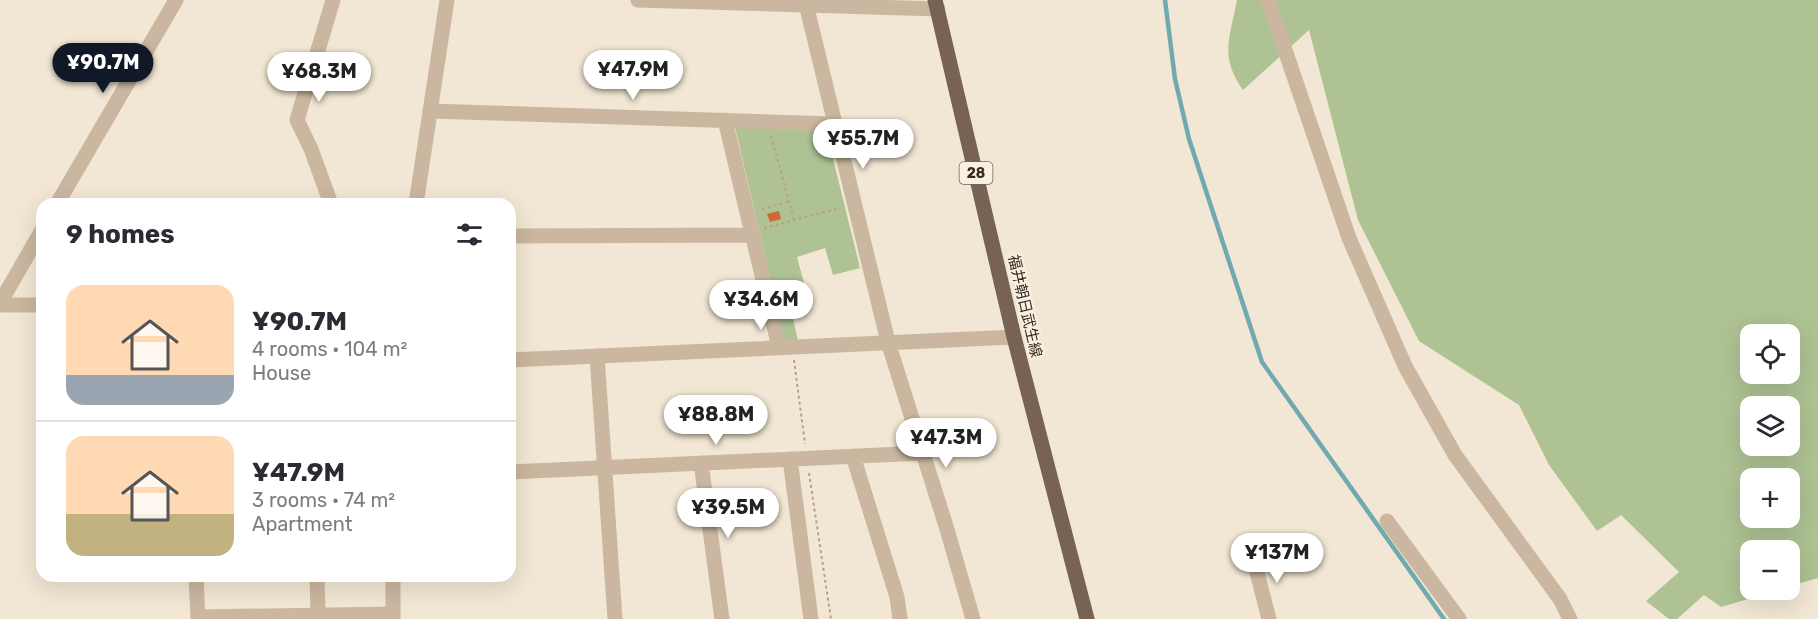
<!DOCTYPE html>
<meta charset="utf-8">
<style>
:root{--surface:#fff;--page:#f7f7f7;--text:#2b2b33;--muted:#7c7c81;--line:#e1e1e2;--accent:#111827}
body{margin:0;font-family:Rubik,"Noto Sans JP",sans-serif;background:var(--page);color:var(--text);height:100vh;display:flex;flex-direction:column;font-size:22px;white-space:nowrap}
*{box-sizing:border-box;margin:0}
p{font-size:20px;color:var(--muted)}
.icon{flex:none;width:33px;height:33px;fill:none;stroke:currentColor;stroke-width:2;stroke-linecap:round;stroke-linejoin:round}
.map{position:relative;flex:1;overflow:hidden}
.details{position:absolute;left:36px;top:198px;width:480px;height:384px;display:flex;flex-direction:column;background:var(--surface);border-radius:18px;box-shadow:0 6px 24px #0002}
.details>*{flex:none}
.tools{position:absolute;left:1740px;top:324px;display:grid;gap:12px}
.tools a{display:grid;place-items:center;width:60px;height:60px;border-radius:12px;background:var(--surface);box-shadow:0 6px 24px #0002;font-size:30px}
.price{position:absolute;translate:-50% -51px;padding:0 14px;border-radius:21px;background:#fff;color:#222;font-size:20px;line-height:39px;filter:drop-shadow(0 2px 3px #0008)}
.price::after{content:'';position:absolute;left:50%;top:36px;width:18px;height:14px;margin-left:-9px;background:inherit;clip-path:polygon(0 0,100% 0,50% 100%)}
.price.on{background:var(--accent);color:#fff}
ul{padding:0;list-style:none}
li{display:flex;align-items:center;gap:18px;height:150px;padding:0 30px}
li+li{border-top:2px solid var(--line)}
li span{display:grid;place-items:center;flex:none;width:168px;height:120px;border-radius:18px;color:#555}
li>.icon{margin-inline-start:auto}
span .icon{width:72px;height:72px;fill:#fffc;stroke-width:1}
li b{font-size:26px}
h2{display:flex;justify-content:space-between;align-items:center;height:72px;padding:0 30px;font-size:26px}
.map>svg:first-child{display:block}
.green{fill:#aec293;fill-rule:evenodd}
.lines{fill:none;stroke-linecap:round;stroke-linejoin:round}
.stream{stroke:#71a9b1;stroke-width:4.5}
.building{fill:#d16733}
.path{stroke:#b6a18a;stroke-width:2;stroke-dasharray:3 3;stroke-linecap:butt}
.minor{stroke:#cbb79f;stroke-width:15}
.tertiary{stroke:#cbb79f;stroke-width:15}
.primary{stroke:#776253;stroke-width:15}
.labels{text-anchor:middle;stroke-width:4.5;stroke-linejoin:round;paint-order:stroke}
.shield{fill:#faf0e0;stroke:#6f655c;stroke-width:1.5}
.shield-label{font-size:14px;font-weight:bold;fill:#342a23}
.street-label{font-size:15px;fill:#342a23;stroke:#faf0e0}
</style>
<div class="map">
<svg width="1818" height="619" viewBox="0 0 1818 619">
<rect width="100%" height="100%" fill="#f2e7d4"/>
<!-- green -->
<path class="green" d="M1237,0h581v578l-28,8v-36h-40v40h29l-58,17 -17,-12 -27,24h-8l-23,-18 33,-29 -58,-57 -24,16 -48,-66 -30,-60 -100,-64 -61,-121 -49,-190 -66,60c-24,-34 -13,-52 -6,-90zM1750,334h40v40h-40zM1750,406h40v40h-40zM1750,478h40v40h-40z
M735,127l91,3 34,138 -27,7 -8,-27 -28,9 7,26 -18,4 12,54 -13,1z"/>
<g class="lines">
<!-- stream -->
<path class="stream" d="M1165,0l10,79 14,60 73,223 182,257"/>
</g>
<!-- building -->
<path class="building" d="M779,211l2,8 -11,3 -3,-8z"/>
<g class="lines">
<!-- path -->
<path class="path" d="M771,136l23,84
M762,209l26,-7
M764,228l76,-20
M794,360l11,84
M809,473l22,146"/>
<!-- minor -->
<path class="minor" d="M805,0l83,342 58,184 27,93
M1268,0l81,238 56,128 50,89 105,144 10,20
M430,111l405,13
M725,120l54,227
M331,204l-20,-55 -14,-29 36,-120
M510,236l242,-1
M0,305h42
M597,356l18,263
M510,360l504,-23
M853,456l44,141 3,22
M790,459l21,160
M701,463l21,156
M510,472l413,-19
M1387,521l72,98
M1253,557l16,62
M196,576l2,43
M317,576l1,39
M198,617l195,-3"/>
<!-- tertiary -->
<path class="tertiary" d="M638,0l300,9
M57,204l119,-204
M416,204l31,-204
M0,303l42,-73
M393,576v43"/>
<!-- primary -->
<path class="primary" d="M935,0l79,337 73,282"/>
</g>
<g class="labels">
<!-- shield labels -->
<rect class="shield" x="959.5" y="162" width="33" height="22" rx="4.5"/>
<g class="shield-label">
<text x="976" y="178">28</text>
</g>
<!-- street labels -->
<g class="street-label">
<text transform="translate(1025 306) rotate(77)" y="5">福井朝日武生線</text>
</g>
</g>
</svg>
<div class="tools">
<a><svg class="icon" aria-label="locate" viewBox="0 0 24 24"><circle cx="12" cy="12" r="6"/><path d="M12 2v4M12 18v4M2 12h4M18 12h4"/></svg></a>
<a><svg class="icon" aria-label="layers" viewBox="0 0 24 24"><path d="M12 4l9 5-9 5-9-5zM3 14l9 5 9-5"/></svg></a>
<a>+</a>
<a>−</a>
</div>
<b class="price on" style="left:103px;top:94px">¥90.7M</b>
<b class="price" style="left:633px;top:101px">¥47.9M</b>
<b class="price" style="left:319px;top:103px">¥68.3M</b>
<b class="price" style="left:863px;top:170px">¥55.7M</b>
<b class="price" style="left:761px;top:331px">¥34.6M</b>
<b class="price" style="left:716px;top:446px">¥88.8M</b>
<b class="price" style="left:946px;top:469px">¥47.3M</b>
<b class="price" style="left:728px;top:539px">¥39.5M</b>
<b class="price" style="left:1277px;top:584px">¥137M</b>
<section class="details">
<h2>9 homes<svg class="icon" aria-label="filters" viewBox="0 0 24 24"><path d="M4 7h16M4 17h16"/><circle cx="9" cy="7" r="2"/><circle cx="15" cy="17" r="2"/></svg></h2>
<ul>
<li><span style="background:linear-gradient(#ffd9b3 75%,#9aa5b1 0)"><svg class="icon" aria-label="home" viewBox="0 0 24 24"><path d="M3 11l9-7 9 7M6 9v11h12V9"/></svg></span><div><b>¥90.7M</b><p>4 rooms · 104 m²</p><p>House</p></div></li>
<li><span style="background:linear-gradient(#ffd9b3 65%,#c2b280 0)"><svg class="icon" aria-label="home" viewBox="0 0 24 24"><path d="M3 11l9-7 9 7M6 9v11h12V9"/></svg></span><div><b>¥47.9M</b><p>3 rooms · 74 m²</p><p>Apartment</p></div></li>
</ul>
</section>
</div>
